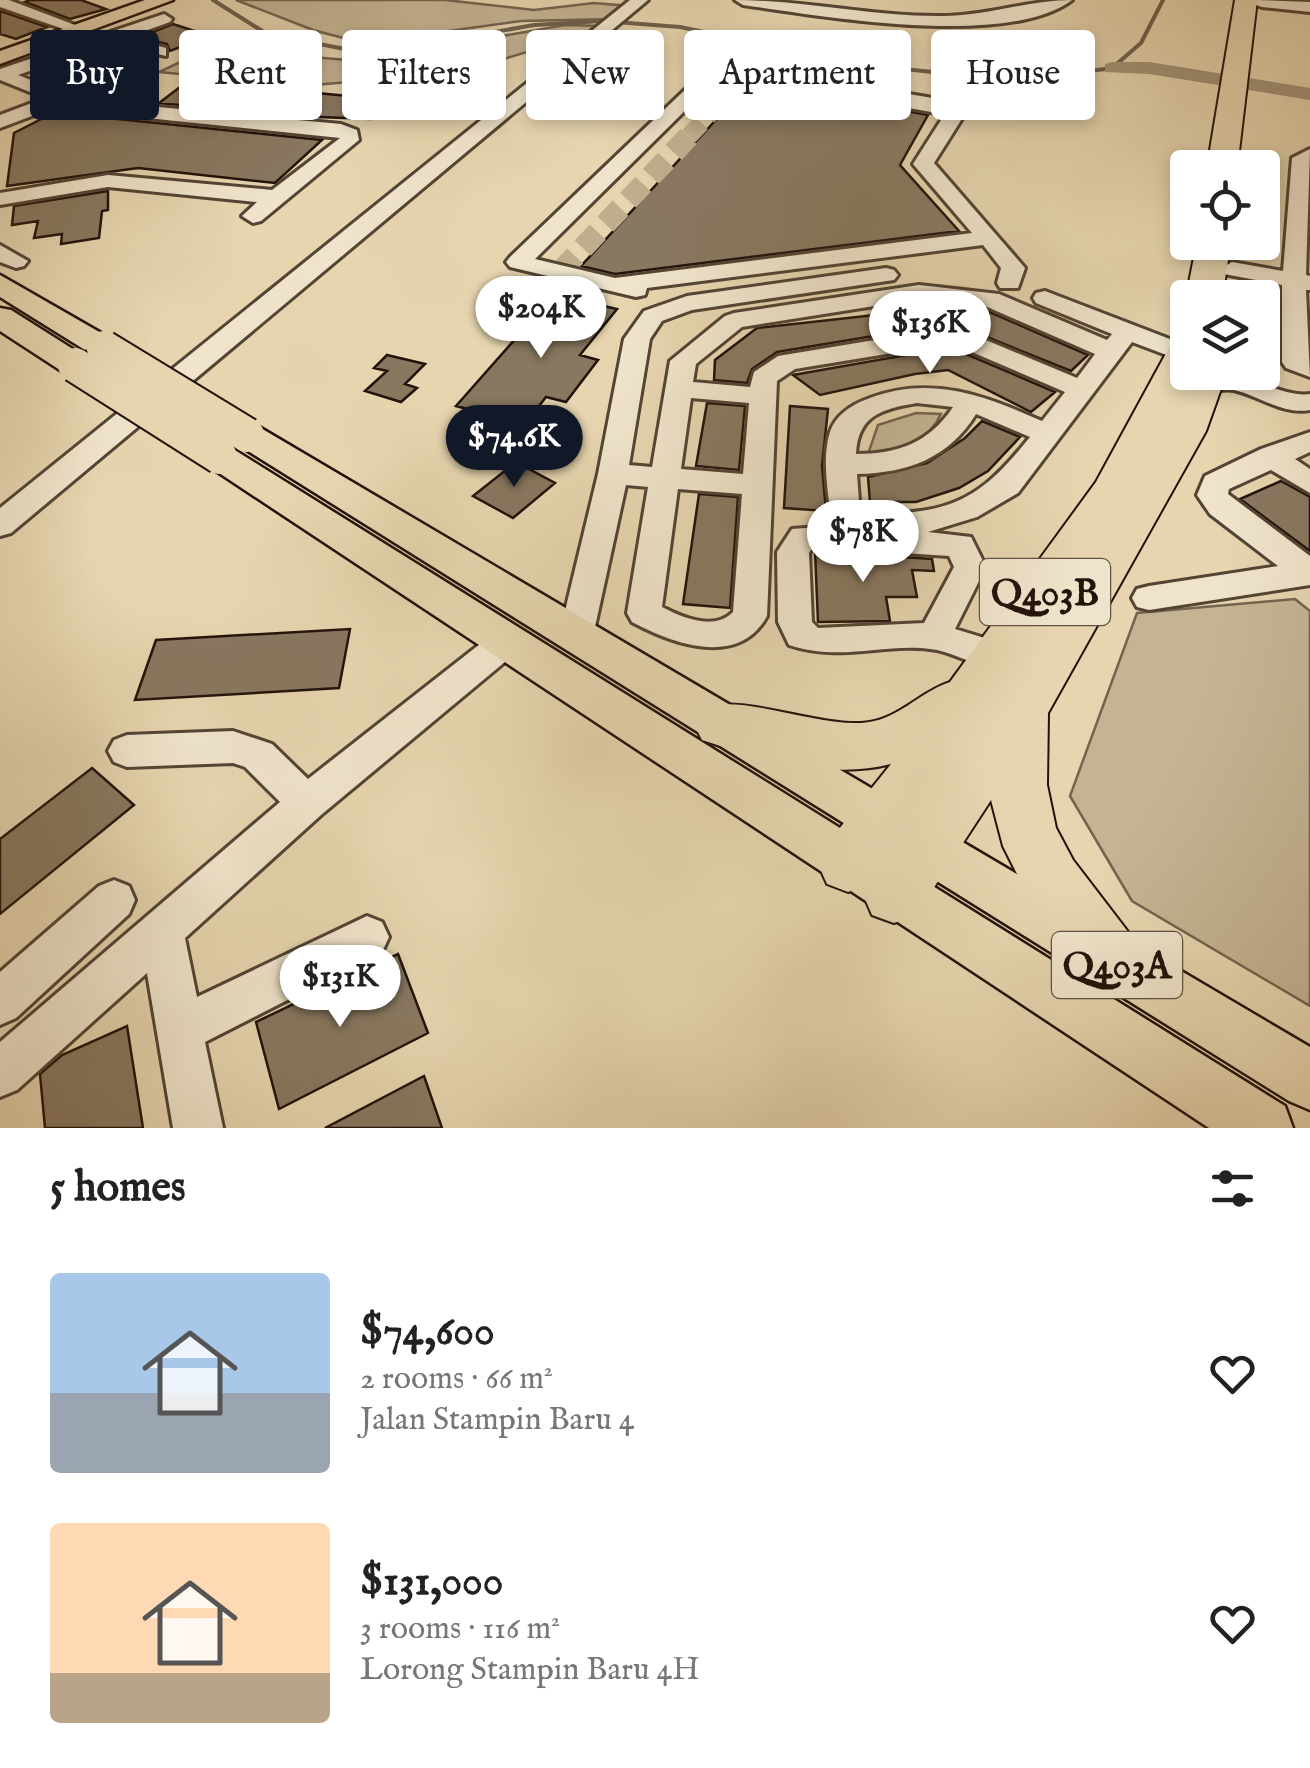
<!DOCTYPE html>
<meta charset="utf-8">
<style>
:root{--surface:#fff;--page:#f2f2f2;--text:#222;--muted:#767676;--accent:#111827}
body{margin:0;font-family:"IM FELL English",serif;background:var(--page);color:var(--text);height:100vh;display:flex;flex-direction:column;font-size:38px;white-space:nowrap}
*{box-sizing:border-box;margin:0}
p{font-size:32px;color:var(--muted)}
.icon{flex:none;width:55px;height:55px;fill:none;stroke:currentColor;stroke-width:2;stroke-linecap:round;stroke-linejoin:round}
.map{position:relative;height:1128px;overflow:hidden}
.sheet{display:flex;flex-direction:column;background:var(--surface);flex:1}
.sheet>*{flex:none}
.top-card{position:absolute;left:30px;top:30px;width:1250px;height:90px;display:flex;gap:20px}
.tools{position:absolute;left:1170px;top:150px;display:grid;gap:20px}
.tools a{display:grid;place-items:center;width:110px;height:110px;border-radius:10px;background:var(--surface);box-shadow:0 5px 15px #0003;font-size:50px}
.price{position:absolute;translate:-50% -85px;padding:0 22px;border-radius:35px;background:#fff;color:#222;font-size:32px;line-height:65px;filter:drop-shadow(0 2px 5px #0008)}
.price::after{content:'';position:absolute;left:50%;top:60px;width:30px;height:22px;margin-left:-15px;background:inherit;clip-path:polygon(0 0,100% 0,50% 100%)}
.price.active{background:var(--accent);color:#fff}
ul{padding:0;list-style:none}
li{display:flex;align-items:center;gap:30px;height:250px;padding:0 50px}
li span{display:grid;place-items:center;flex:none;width:280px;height:200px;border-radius:10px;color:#555}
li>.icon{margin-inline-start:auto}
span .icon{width:120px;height:120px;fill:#fffc;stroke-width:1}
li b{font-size:42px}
h2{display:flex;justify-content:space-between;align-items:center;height:120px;padding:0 50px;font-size:42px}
.tag{padding:0 35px;border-radius:10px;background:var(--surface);box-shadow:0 5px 15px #0003;font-size:35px;line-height:90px}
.tag.active{background:var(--accent);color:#fff}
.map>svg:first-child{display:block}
.green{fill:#c5b493;stroke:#74644f;stroke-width:2.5}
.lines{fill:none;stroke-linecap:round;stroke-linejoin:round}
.stream{stroke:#6f604c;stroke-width:4}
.river{fill:#a39377;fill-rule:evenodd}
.building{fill:#887860;stroke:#22130b;stroke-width:2.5}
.minor-tunnel-far1{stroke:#bfae8e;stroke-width:18;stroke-dasharray:18 9;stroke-linecap:butt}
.minor-tunnel{stroke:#bfae8e;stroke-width:22;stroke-dasharray:22 11;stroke-linecap:butt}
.minor-casing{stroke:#534434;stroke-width:6}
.major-casing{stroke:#22130b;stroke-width:5}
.highway-casing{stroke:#22130b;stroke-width:4}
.minor{fill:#efe4cb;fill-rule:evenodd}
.major{fill:#e6d5af;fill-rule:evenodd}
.highway{fill:#e6d5af;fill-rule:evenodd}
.major-bridge-casing{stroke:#22130b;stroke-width:38;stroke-linecap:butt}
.major-bridge{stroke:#e6d5af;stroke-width:34}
.labels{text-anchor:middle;stroke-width:9;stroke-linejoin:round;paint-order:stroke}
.shield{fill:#efe4cb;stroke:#605245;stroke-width:2.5}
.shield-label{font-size:38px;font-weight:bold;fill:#22130b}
</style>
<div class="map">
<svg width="1310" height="1128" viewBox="0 0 1310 1128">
<rect width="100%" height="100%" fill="#e6d5af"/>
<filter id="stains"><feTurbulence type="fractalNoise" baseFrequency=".002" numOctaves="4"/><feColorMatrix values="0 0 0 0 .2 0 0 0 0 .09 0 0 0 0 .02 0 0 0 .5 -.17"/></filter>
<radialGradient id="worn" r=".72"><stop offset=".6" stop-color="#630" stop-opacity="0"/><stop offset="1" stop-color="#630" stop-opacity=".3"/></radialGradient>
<!-- green -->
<path class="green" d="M236,0h209l89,10 60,-7 36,3 -17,13 -92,2 -159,22 -49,-13z
M565,25l39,1 -15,12h-17l-110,34 -159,14 -144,-14 77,-36 41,18 82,7z
M916,413l25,1c-14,31 -42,34 -73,40l10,-29z
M1295,599l15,12v395l-178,-105 -62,-105 67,-183z"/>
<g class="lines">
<!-- stream -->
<path class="stream" d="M213,0l54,34 78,15 42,2 147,-26 68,-4 78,6 178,37 102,11 95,1 57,-8 29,-25 22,-43"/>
<!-- river -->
<path class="river" d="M1112,62h37l161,26v12l-161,-26 -44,-2v-8z"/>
</g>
<!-- building -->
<path class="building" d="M30,0h51l25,9 -36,10 -45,-17z
M0,11l47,16 -31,12 -16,-5z
M173,24l37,12 -40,15 -3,-7 -27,-7z
M750,83l178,32 -28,50 59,66 -344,43 -34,-8z
M184,84l81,6 -24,21 -82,-8z
M317,93l73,7 -19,19 -78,-3z
M61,109l18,6 243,25 -47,43 -137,-15 -131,18 7,-53z
M108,191v19l-6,1 -3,27 -38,6 1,-10 -28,4 4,-17 -26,4 2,-19z
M554,295l63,14 -37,46 18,5 -32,42 -20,-5 -21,27 -69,-18z
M919,305l68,6 101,44 -17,16 -89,-36 -54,-8 -151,25 -25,17 -5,14 -33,-3 1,-20 42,-32 118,-13 -2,-3z
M929,351l37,3 89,38 -24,20 -83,-42 -33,4 -95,21 -27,-20z
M387,355l38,9 -20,20 12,4 -16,14 -36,-11 22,-20 -13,-3z
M707,403l38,3 -6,64 -43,-4z
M790,406l38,3 -6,57 4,45 -42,-3z
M982,421l38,16 -32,34 -29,17 -43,14h-46l-2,-25 59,-14 38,-25z
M516,462l39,21 -42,35 -40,-22z
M1281,481l29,16v54l-70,-52z
M699,494l39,3 -8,111 -47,-4z
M815,551l117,8 2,12 -22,-1 5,27h-31l4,24 -72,1z
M350,629l-11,59 -204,12 21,-60z
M92,768l42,37 -134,109v-75z
M398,954l30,79 -149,76 -23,-87z
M127,1026l16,102h-98l-5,-54 22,-19z
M424,1076l18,52h-117z"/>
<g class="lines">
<!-- minor-tunnel-far1 -->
<path class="minor-tunnel-far1" d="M689,136l60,-63"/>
<!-- minor-tunnel -->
<path class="minor-tunnel" d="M560,272l131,-138"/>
<defs>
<path id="minor" d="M0,0h9l74,28 -14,3 -69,-24z
M630,0h18l-637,533 -11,3v-28z
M735,0c70,0 138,17 207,16 45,0 86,-16 130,-16 -65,49 -251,16 -329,5z
M1256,0l54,2v10l-48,-5 -6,-2z
M164,14l8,5 -2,3 -42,15 38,11v8l-55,-13 -93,32 64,25 259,24 16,6 2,10 -98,81 -8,2 -11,-7 15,-14 -149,-15 -108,18v-12l108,-18 164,15 68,-52 -261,-27 -18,-6 -61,23v-13l45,-17 -45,-18v-11z
M718,63l215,35 23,8 7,11 -29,46 91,105 -7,20h-18l-3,-5 4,-15 -18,-23 -336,43 -2,7 -9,2 -126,-30 -4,-5 4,-5 202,-193zM722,74l220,40 1,3 -30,47 59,69 -357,45 -80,-19z
M1310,149l-4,126 4,1v14h-4l4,87 -24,-9 -4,-6v-77l-58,-11 -4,-5 12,-7 51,9 9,-113z
M0,245l28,16 -4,5 -8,2 -16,-6z
M886,268l8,2 4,5 -4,5 -202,30 -30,11 -12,18 -21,126 23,2 18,-106 55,-45 9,-3 185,-28 80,9 108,46 5,-6 -76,-31 -3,-5 3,-5 9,-2 143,55 -3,16 -53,-20 -114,151 -41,24 -49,15 43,5 15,30 -31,62 56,17 6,10 -6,10c-24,8 -50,-11 -74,-16 -49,-9 -94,13 -148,-5l-11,-23 -1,-70 15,-23 40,-3c-3,-28 -11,-67 -2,-94 6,-18 23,-28 40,-34 62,-23 115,-2 172,23l23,-29 -98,-42 -38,-3 -134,22 -18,12 -10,235c-28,52 -94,28 -135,6l-5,-9 21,-126 -22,-2 -33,151 -5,9 -12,4 -12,-4 -5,-9 39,-162 26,-135 20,-28 43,-15zM919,299l66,7 110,48 -18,24 -96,-40 -52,-7 -151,25 -24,16 -4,15 -57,-5 3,-18 46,-37zM691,398l58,5 -6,71 -62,-5zM917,403l36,4c-24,36 -55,47 -97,47 2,-39 26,-45 61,-51zM976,414l54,23c-29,36 -55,65 -103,73 -16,3 -32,3 -48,7l-3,12 -15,-1 -4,-54c51,-1 92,-16 119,-60zM678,489l64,5 -9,118c-19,19 -50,6 -71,-5zM813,547l136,9 5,11 -30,56 -106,5 -6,-6 -3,-69z
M1214,373c32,-1 69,25 96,21v16c-27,5 -50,-14 -76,-20 -16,-3 -32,8 -44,-6l4,-6z
M1310,432v20l-15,7 15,10v24l-39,-23 -42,19 -1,5 82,62v29l-161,25 -12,-3 -5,-9 5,-9 12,-3 129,-20 -68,-52 -13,-19 8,-19 56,-27z
M506,629l12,4 5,9 -5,9 -197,164 -136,123 12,59 170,-81 15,6 7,15 -7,15 -177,90 18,86h-50l-26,-155 -130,117 -17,7v-55l280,-240 -35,-35 -12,-4 -106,4 -13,-5 -6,-11 6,-11 13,-5 106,-4 39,13 36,35 186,-146z
M114,880l15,6 6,14 -6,14 -113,104 -16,7v-53l99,-86z"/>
<path id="major" d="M145,0h28l-173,64v-13z
M0,275l115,66 5,7 -5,7h-22l-93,-58z
M0,308l11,2 76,48 4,7 -4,7h-24l-63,-41z
M247,424l12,3 1051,620v63l-21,-9 -1054,-658 -6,-8 6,-8z
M220,445l13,4 1052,657 8,22h-84l-1002,-663 -5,-8 5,-8z"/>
<path id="highway" d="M1235,0h22l-20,168h-30z
M1197,242h34l-9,56h-36z
M1188,337v35h39l-21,59 -158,282 -1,72 9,43 17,32 59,77 9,23 -9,23 -23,9 -23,-9 -56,-83 -27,-54 -12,-46 -75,115 -22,8 -22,-8 -9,-21 4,-9 -19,7 -21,-8 -9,-20 9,-20 64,-80c-60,16 -133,-5 -189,-24l-8,-16 8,-16c40,-14 109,17 159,15 37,-2 56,-30 89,-41l146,-200 73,-134 6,-8z"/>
</defs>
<!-- minor casing -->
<use href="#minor" class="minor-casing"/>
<!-- major casing -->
<use href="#major" class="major-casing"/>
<!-- highway casing -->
<use href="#highway" class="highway-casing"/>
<!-- minor -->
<use href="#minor" class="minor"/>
<!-- major -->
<use href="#major" class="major"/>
<!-- highway -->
<use href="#highway" class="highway"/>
<defs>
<path id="major-bridge" d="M104,348l143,87
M75,365l145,92"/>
</defs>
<!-- major-bridge casing -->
<use href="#major-bridge" class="major-bridge-casing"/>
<!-- major-bridge -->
<use href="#major-bridge" class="major-bridge"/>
</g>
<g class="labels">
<!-- shield labels -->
<g class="shield">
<rect x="980" y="559" width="130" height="66" rx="8"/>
<rect x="1052" y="932" width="130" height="66" rx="8"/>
</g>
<g class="shield-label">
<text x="1045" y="605">Q403B</text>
<text x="1117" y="978">Q403A</text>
</g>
</g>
<rect width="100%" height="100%" filter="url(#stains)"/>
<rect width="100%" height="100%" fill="url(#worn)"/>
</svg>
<div class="tools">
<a><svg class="icon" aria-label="locate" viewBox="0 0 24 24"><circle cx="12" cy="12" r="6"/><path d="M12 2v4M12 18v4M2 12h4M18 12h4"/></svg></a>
<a><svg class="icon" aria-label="layers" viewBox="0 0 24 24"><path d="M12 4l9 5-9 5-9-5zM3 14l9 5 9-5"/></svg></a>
</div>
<b class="price" style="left:541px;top:361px">$204K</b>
<b class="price" style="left:930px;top:376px">$136K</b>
<b class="price active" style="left:514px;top:490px">$74.6K</b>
<b class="price" style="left:863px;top:585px">$78K</b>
<b class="price" style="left:340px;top:1030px">$131K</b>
<div class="top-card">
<a class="tag active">Buy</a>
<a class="tag">Rent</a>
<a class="tag">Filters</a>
<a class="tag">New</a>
<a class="tag">Apartment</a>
<a class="tag">House</a>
</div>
</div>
<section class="sheet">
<h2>5 homes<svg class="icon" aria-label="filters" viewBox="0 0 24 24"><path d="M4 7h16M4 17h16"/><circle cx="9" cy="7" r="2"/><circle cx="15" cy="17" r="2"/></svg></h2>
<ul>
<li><span style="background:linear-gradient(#a9c7e8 60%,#9aa5b1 0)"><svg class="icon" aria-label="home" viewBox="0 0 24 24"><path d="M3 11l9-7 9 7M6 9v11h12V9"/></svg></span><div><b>$74,600</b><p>2 rooms · 66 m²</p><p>Jalan Stampin Baru 4</p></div><svg class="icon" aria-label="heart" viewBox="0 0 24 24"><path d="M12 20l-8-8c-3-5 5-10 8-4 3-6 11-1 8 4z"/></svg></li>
<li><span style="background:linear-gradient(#ffd9b3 75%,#b9a48a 0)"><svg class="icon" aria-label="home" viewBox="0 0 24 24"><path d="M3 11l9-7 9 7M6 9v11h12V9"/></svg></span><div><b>$131,000</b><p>3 rooms · 116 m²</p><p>Lorong Stampin Baru 4H</p></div><svg class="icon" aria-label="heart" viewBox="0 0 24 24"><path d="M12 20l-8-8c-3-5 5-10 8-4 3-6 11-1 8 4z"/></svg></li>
</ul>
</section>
